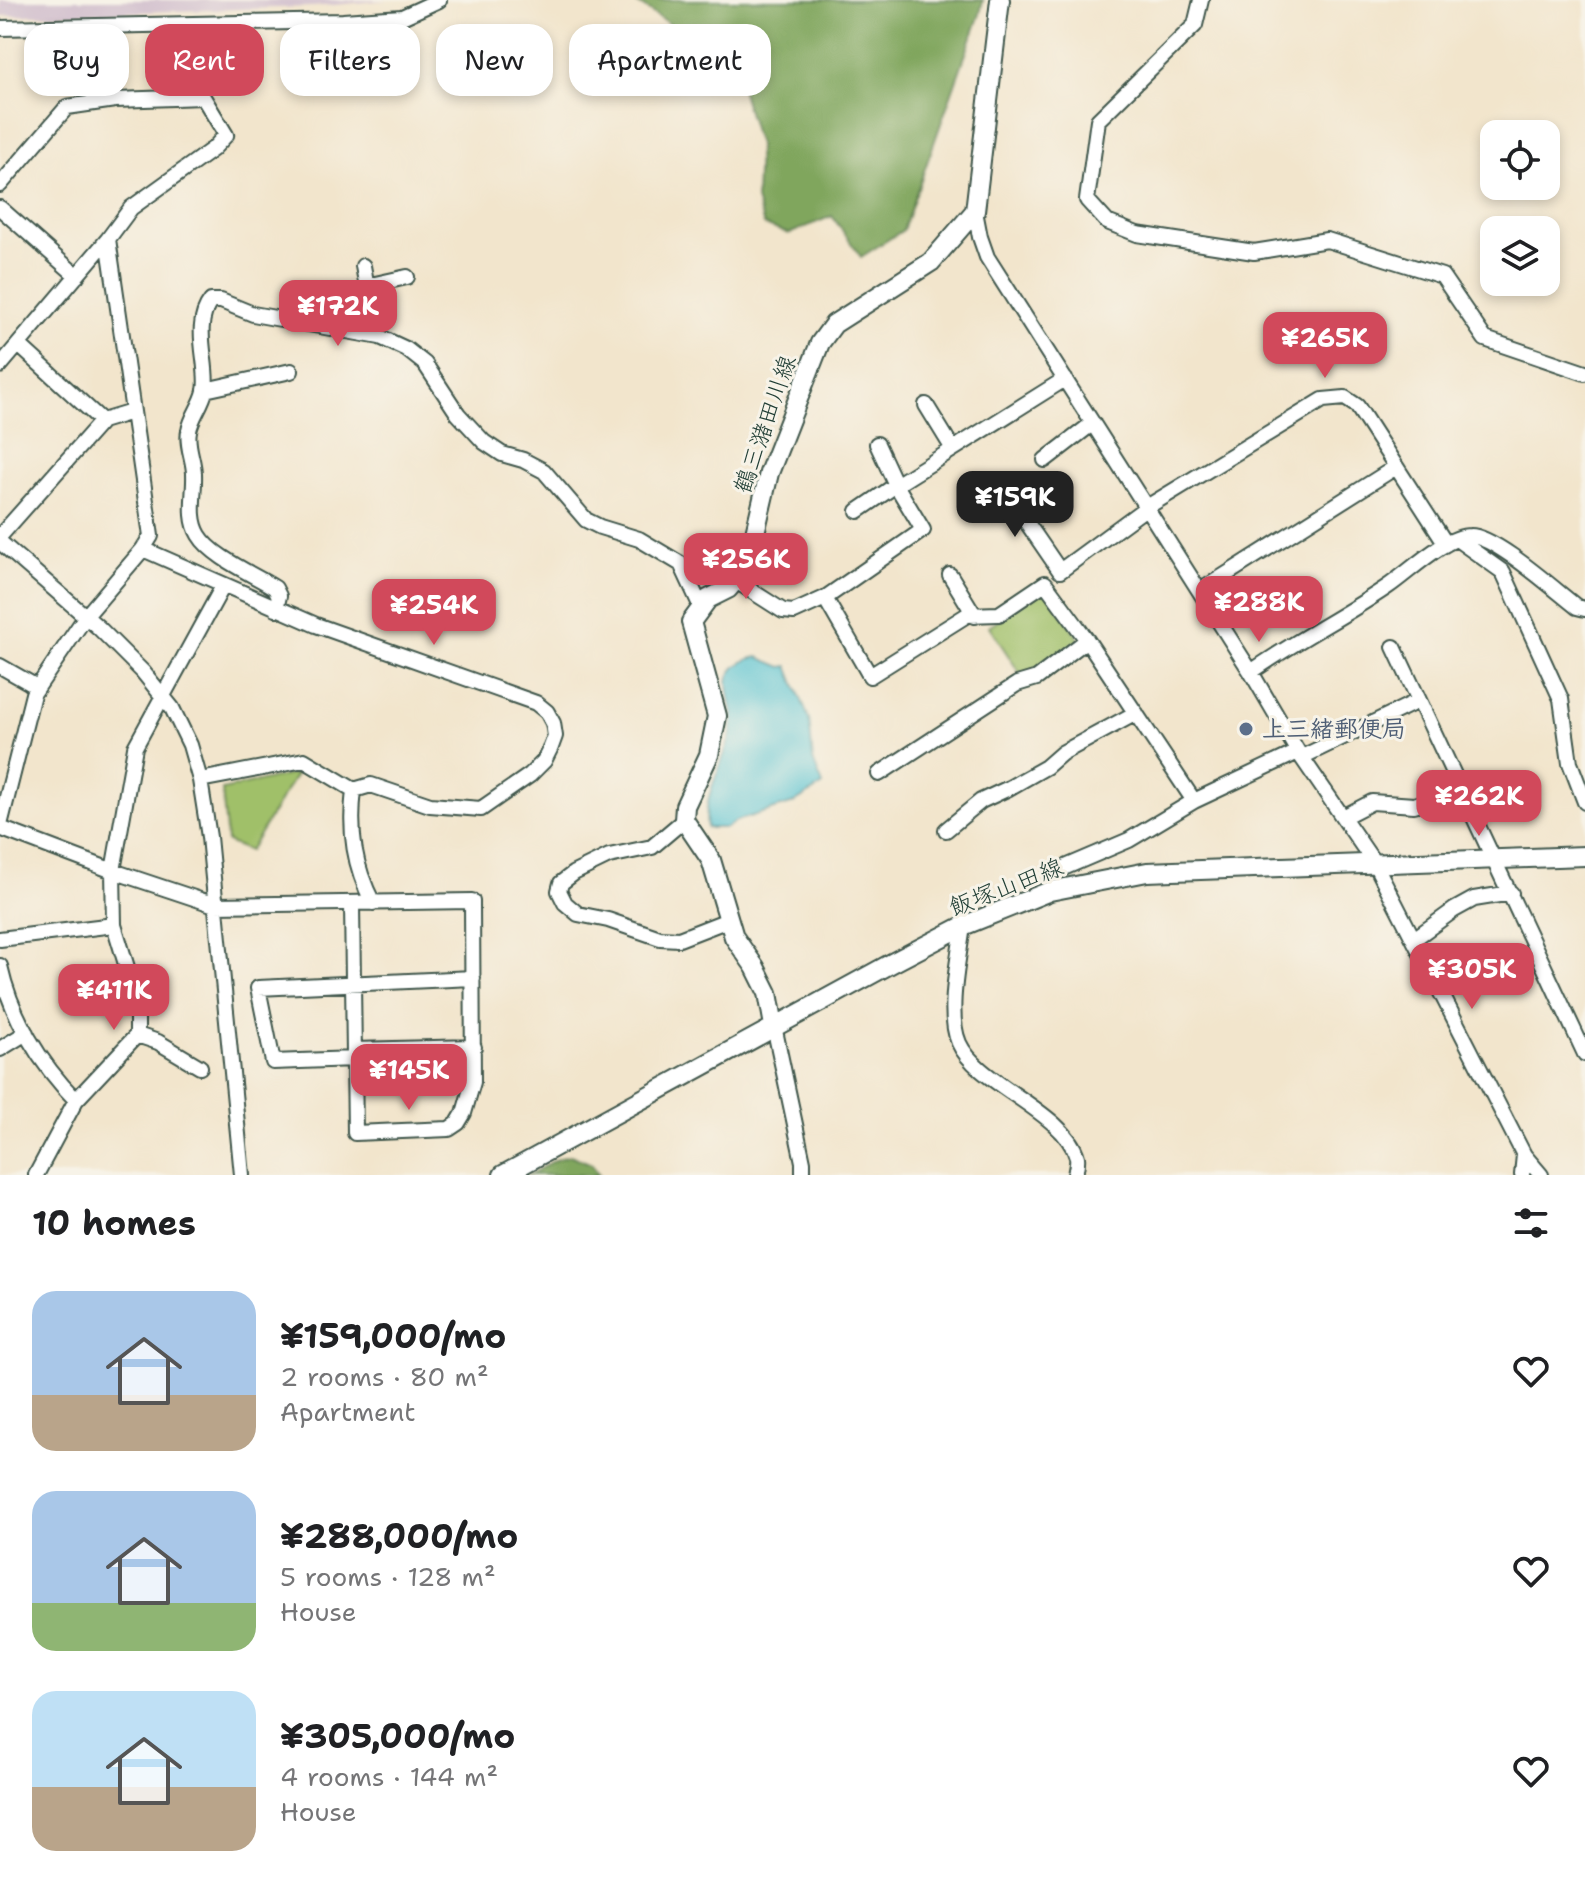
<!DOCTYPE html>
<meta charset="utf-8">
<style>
:root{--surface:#fff;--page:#f6f6f6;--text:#202124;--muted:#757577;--accent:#d1495b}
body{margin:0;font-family:"Shantell Sans","Klee One",sans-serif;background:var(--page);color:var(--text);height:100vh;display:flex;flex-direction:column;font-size:30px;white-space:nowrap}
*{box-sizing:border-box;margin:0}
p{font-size:26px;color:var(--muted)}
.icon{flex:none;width:44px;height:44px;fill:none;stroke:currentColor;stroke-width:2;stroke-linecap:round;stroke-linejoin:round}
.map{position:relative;height:1175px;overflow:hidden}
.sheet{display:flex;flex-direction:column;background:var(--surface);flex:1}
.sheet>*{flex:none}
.top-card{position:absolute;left:24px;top:24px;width:800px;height:72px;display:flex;gap:16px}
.fabs{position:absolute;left:1480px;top:120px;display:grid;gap:16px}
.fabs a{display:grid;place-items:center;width:80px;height:80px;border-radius:16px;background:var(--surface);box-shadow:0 4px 12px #0003;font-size:40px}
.price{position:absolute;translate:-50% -68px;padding:0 18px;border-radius:16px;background:var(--accent);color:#fff;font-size:26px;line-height:52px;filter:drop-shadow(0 2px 4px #0008)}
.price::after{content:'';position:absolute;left:50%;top:48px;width:24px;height:18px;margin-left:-12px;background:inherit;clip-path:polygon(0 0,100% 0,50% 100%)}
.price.current{background:#222;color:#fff}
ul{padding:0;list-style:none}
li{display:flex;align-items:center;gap:24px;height:200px;padding:0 32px}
li span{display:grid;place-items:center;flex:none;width:224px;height:160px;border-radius:24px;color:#555}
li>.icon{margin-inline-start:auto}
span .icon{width:96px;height:96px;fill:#fffc;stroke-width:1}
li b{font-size:34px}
h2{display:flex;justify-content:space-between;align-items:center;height:96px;padding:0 32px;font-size:34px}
.pill{padding:0 28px;border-radius:24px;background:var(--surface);box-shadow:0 4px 12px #0003;font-size:28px;line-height:72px}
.pill.current{background:var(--accent);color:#fff}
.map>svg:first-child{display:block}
.industrial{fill:#d0bdcc}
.green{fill:#a0c069;stroke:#607e4e;stroke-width:2}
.forest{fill:#80a65d;stroke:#507248;stroke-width:2}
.water{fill:#57c2d0;stroke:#3b8082;stroke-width:2}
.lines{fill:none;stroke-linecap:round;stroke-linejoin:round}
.minor-casing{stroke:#3f564b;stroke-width:18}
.major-casing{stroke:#3f564b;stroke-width:22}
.minor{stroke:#fff;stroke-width:14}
.major{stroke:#fff;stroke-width:18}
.service-dot{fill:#5c6f8a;stroke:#f7f3e8;stroke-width:3}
.labels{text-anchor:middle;stroke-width:6;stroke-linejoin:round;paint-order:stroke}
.street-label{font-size:24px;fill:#1f3d34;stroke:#f7f3e8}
.service-label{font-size:24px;font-weight:bold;fill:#4e5e75;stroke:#f7f3e8;text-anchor:start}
</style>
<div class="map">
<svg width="1585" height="1175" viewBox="0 0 1585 1175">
<rect width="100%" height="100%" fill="#f7f3e8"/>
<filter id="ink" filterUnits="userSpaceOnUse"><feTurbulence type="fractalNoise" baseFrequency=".0125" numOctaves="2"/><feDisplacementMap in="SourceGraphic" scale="16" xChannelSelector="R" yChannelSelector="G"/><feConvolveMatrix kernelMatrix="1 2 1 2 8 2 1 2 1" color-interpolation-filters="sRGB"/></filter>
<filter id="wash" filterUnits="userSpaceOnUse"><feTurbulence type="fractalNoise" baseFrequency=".006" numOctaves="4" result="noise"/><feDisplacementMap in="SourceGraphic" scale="32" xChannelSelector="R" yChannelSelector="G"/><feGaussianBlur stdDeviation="1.8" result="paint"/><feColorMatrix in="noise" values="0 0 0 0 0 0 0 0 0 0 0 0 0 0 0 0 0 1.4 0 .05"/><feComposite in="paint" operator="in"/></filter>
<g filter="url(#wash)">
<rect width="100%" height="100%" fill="#f2e5cc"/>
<!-- industrial -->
<path class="industrial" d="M0,0h387l-74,7 -313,9z"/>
<!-- green -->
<path class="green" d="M1044,588l36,52 -57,38 -34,-52z
M297,773l-48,78 -22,-9 -5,-52z"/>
<!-- forest -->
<path class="forest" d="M632,0h351l-3,14 -77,216 -42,27 -29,-41 -43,18 -25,-9 -8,-25 2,-55 -24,-80z
M570,1155l22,9 7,11h-70l26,-15z"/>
<!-- water -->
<path class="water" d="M758,657l24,10 6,-1 21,53 4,41 10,25 -29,18 -58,18 -10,7h-19c-6,-37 23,-70 26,-108 1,-13 -8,-31 -4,-43 5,-12 17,-18 29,-20z"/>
</g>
<g filter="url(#ink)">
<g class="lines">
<defs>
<path id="minor" d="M1201,0l-6,25 -97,95 -11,80 20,22 30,12 117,18 73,-12 115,36 43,63 100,34
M0,28l343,-7 59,-4 37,-17
M0,185l67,-78 48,-7 88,-3 23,38 -13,14 -82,59 -23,31 43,297 -8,13 -57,67 -53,78 -33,131
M0,208l77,68
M975,211l5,26 7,20 264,415 47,80 77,112 149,291 17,20
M363,266l13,70
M366,286l41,-9
M19,345l83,76
M0,366l108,-127
M205,390l86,-19
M926,405l27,44
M1045,460l48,-37
M1001,485l59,86 87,-64 176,-107 22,-2 12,8 89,138
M858,511l38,-26 -19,-41
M0,536l102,-115 30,-9
M1458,540l45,32 58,127 9,64 15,39
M0,542l99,86 44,44 29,36 18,37 10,35 9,57 33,338
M143,549l173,76 220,78 11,9 6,11 2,13 -4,11 -7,14 -14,14 -49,34 -51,-4 -59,-20 -17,5 -50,-30 -104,20
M950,575l25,41
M736,581l47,30 11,1 31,-14 45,78 97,-61 32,-1 46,-31 42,57 107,161 104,-49
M1200,591l196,-124
M825,598l98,-68 -27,-45 169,-106
M276,609l3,-13 -4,-8c-22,-14 -63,-31 -76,-53 -11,-18 -4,-41 -5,-61 0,-14 -8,-29 -5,-43 2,-14 13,-26 16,-40 5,-26 -14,-65 6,-90h10l32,13 127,23 26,12 19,15 33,50 26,28 18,12 21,6 21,11 42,49 14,7 39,12 42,25 20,43
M1394,647l191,407
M0,666l37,21
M1251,672c44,-31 92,-55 136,-85 21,-14 58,-51 83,-51 24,-1 86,55 107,71l8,2
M1302,757l116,-56
M879,774l138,-90 20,-6 50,-38
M354,790c-5,42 0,76 19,113
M1343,817l29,-15 42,3 47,-15
M684,820l-32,27 -43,9 -35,17 -13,10 -2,8 6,12 13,11 30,6 52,18 19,1 49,-19
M0,828l113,43 102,34 257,-4 1,181 -9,31 -6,10 -9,6 -94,4 -3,-229
M946,830l35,-29 28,-13 37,-21 16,-14 74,-40
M1054,872l75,-32 65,-39
M963,926c-4,32 -17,87 -4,117 18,41 106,69 118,114 1,5 -1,12 -2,18
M0,939l114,-14
M1414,939l40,-29 20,-11 37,-6
M0,966c11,50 40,98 76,134
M774,1026l29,136v13
M137,1035l21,7 42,25
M0,1049l26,-16
M354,1050l120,-3
M354,1059l-81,3 -15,-74 215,-10
M36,1175l40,-75 61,-65v-35l-23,-75 -1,-54 22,-124 88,-161
M1522,1175l2,-20"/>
<path id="major" d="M774,1026l-6,-33 -13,-26 -21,-30 -23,-77 -27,-40 1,-14 24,-51 8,-39 -26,-94 17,-23 20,-10 19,-22 22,-94 51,-130 14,-19 97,-62 44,-51 25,-211
M503,1175l389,-212 71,-37 87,-35 97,-19 438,-16"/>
</defs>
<!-- minor casing -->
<use href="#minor" class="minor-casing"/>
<!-- major casing -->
<use href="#major" class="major-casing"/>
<!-- minor -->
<use href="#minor" class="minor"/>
<!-- major -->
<use href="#major" class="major"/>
</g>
</g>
<!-- markers -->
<circle class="service-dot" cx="1246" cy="729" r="8"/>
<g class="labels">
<!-- street labels -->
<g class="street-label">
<text transform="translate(765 424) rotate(-71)" y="8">鶴三潴田川線</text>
<text transform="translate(1006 887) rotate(-21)" y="8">飯塚山田線</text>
</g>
<!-- service labels -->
<g class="service-label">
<text x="1262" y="737">上三緒郵便局</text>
</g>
</g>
</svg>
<div class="fabs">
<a><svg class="icon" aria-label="locate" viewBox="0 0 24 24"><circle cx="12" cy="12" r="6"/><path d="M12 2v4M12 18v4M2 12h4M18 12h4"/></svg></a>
<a><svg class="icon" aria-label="layers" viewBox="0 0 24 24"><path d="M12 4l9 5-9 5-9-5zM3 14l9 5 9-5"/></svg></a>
</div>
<b class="price" style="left:338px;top:348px">¥172K</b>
<b class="price" style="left:1325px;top:380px">¥265K</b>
<b class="price current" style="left:1015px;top:539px">¥159K</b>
<b class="price" style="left:746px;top:601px">¥256K</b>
<b class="price" style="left:1259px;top:644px">¥288K</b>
<b class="price" style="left:434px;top:647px">¥254K</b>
<b class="price" style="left:1479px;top:838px">¥262K</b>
<b class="price" style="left:1472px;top:1011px">¥305K</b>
<b class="price" style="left:114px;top:1032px">¥411K</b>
<b class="price" style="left:409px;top:1112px">¥145K</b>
<div class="top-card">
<a class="pill">Buy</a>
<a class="pill current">Rent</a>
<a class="pill">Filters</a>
<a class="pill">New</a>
<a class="pill">Apartment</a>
</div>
</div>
<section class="sheet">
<h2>10 homes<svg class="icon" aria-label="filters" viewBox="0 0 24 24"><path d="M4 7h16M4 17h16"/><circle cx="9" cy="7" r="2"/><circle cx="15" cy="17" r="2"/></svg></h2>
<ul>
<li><span style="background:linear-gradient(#a9c7e8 65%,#b9a48a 0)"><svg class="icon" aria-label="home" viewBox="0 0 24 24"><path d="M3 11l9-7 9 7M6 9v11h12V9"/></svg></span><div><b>¥159,000/mo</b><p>2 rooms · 80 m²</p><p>Apartment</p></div><svg class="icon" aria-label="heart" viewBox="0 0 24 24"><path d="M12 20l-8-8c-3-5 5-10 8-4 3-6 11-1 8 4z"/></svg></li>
<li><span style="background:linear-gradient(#a9c7e8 70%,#8fb573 0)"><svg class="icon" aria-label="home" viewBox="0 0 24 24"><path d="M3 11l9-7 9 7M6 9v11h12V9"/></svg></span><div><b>¥288,000/mo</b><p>5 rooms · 128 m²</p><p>House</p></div><svg class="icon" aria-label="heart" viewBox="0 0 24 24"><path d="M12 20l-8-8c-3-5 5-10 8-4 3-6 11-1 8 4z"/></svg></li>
<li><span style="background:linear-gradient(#bfe0f5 60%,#b9a48a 0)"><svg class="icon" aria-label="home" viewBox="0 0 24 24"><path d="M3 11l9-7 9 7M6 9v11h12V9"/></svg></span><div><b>¥305,000/mo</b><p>4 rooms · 144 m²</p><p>House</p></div><svg class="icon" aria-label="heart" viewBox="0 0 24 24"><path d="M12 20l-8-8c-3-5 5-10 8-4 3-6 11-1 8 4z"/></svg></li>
</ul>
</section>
